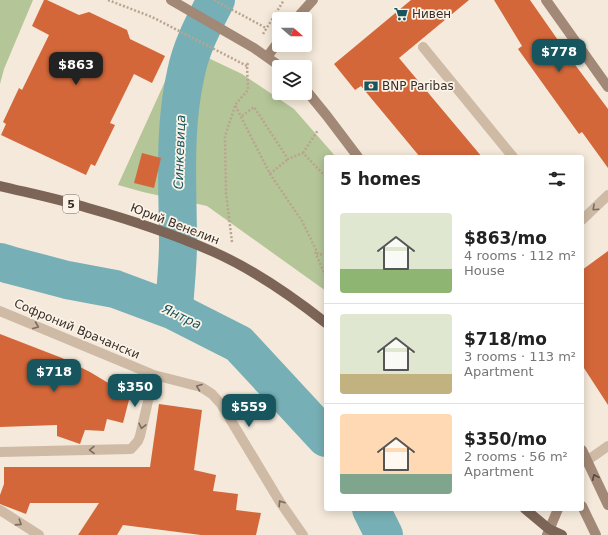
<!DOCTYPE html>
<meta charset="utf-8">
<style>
:root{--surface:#fff;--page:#f2f2f2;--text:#222;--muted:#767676;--line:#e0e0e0;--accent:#18565f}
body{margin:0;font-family:"DejaVu Sans",sans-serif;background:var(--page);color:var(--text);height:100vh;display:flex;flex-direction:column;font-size:15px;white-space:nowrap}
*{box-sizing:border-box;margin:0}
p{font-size:13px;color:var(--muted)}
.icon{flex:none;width:22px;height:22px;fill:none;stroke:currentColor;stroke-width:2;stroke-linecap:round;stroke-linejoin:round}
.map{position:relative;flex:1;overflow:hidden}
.sheet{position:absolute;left:324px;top:155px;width:260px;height:356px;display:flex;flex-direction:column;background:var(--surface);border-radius:4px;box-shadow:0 2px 10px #0003}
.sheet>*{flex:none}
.needle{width:26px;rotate:110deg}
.controls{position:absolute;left:272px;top:12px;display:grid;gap:8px}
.controls a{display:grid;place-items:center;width:40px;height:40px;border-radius:4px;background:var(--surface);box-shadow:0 2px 10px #0003;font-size:20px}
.price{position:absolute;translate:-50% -34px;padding:0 9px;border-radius:8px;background:var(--accent);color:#fff;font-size:13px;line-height:26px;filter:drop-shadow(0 1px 2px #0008)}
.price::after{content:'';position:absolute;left:50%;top:24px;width:12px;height:9px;margin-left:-6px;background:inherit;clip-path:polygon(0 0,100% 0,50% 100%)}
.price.selected{background:#222;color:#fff}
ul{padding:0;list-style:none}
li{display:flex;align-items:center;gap:12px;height:100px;padding:0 16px}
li+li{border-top:1px solid var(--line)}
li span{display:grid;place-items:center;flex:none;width:112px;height:80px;border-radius:4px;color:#555}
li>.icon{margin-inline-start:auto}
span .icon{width:48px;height:48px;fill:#fffc;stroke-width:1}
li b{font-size:17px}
h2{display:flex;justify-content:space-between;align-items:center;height:48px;padding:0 16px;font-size:17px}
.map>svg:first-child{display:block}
.green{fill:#b4c598}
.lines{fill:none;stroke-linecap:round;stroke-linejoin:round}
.river{stroke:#76afb5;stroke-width:38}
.building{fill:#d3673a}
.path{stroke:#baa48f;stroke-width:2.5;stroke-dasharray:2 2;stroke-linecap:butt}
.lane{stroke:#cebaa5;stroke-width:10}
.street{stroke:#cebaa5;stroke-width:10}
.secondary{stroke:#a28876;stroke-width:10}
.primary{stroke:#7c6556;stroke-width:10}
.oneway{stroke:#7c6c60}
.oneway2{stroke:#58483f}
.labels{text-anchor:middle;stroke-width:3.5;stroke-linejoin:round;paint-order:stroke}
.shield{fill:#fbf3e7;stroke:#736861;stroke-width:1}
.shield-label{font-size:11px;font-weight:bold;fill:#392d27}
.poi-label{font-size:12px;fill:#392d27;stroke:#fbf3e7;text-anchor:start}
.street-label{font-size:12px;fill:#392d27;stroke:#fbf3e7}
.water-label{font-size:13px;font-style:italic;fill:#18565f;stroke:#fbf3e7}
</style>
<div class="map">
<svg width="608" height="535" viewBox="0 0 608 535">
<rect width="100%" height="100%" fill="#f4e9da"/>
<!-- green -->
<path class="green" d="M0,0h33l-29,69 -4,15z
M185,47l57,27 52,35 42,48h-10v134l-119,-85 -64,-14 -25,-7 59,-130z"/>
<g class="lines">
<!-- river -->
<path class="river" d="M0,262l10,3 57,15 48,9 59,22 65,33 87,94
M174,311c1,-22 4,-45 4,-67 0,-57 -5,-115 8,-171 5,-26 18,-50 30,-73
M371,509l13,26"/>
</g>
<!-- building -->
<path class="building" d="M44,0h3l32,15 10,-3 38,18 3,9 35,17 -13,27 -18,-9 -24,49 5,2 -20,41 -4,-2 -5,11 -85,-40 5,-11 -3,-2 16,-34 3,2 27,-55 -17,-9z
M411,0h58l-70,58 83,99h-62l-59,-71 -6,4 -21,-26z
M494,0h36l46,66 32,43v59l-26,-36 -3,2 -61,-85 4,-3z
M142,153l19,5 -7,30 -20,-5z
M608,251v154l-26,-40v-95z
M0,334l62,24 28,14 40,24 -7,27 -16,-4 -3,12 -19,-1 -5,14 -23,-8v-11l-57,2z
M159,404l43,6 -8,60 22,5 -3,16 25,3 -2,16 25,3 -5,22h-55l-78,-10 -6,10h-39l21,-32h-69l-4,11 -26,-10v-9l4,-11v-17h146z"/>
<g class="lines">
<!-- path -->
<path class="path" d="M108,0l44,17 95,49
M214,0l52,28
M263,34l21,-34
M248,63l-1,3 1,24 -13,15 35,69 32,47 16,33 8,1
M242,116l12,-9 34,52 15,-6 23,24
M303,153l15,-23
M270,174l18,-15
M232,242l-6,-49 -1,-57 10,-30
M315,252l11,25"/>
<!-- lane -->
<path class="lane" d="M423,47l90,110
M588,460l20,-14"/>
<!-- street -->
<path class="street" d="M582,220l26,-25
M0,311l154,64 47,12 11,7 9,10 59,98 23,33
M0,452l131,-3 7,-8 2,-5 14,-61
M0,510l39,25"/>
<!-- secondary -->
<path class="secondary" d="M171,0l83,48 27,19
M546,0l62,87
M296,19l17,-19
M267,57l12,-16
M305,89l22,27 31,41
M582,450l26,55
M582,506l14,29
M547,535l11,-26"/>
<!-- primary -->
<path class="primary" d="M0,186c29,7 59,13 88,22 43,12 85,26 126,44 38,17 79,45 112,71
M525,509l24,20 13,6"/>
</g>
<!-- one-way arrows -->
<defs><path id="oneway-chevron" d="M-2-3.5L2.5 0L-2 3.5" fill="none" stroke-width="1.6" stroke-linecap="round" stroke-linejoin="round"/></defs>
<g class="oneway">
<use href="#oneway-chevron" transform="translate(595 208) rotate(137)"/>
<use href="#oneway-chevron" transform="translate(36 326) rotate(22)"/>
<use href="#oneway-chevron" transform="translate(199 387) rotate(-159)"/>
<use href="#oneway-chevron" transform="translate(142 426) rotate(103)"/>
<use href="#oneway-chevron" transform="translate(92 450) rotate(179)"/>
<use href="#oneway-chevron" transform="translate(281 503) rotate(-123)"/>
<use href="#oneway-chevron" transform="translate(19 523) rotate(33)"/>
</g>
<use class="oneway2" href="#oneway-chevron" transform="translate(595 477) rotate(-114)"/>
<!-- icons -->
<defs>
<symbol id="supermarket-bare" viewBox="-9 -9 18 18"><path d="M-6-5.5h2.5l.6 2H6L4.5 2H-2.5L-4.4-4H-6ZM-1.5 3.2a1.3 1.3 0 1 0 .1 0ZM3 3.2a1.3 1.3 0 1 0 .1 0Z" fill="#18565f" stroke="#fbf3e7" stroke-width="2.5" paint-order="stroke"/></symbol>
<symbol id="bank-bare" viewBox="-9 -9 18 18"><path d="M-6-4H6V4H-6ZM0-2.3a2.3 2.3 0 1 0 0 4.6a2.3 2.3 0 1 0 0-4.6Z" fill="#18565f" stroke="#fbf3e7" stroke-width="2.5" paint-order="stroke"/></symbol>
</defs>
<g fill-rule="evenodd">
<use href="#supermarket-bare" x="391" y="4" width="20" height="20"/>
<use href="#bank-bare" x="361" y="76" width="20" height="20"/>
</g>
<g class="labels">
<!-- shield labels -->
<rect class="shield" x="63" y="195" width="16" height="18" rx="3"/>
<g class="shield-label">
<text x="71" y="208">5</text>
</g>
<!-- poi labels -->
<g class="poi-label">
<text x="412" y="18">Нивен</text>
<text x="382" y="90">BNP Paribas</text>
</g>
<!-- street labels -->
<g class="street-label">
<text transform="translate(175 224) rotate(21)" y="4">Юрий Венелин</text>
<text transform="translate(77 329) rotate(23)" y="4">Софроний Врачански</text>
</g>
<!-- water labels -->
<g class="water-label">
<text transform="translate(179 152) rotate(-88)" y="5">Синкевица</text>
<text transform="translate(182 316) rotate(25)" y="5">Янтра</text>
</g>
</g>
</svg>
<div class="controls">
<a><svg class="needle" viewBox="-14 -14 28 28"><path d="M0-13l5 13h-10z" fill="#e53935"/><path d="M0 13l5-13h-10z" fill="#767676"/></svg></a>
<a><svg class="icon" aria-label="layers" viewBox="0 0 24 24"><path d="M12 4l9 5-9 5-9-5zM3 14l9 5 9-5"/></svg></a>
</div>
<b class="price" style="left:559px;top:73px">$778</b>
<b class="price selected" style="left:76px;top:86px">$863</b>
<b class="price" style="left:54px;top:393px">$718</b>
<b class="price" style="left:135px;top:408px">$350</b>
<b class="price" style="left:249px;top:428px">$559</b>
<section class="sheet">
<h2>5 homes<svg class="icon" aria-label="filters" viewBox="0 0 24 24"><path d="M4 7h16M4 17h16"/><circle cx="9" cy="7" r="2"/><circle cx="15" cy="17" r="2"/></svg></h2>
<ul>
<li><span style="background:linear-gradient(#dfe7d0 70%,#8fb573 0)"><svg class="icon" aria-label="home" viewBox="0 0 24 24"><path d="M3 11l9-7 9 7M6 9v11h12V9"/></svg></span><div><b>$863/mo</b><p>4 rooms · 112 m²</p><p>House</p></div></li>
<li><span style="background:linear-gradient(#dfe7d0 75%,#c2b280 0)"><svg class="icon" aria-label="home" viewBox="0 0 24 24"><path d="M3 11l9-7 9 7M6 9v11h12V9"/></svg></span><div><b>$718/mo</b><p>3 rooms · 113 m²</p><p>Apartment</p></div></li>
<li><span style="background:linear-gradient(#ffd9b3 75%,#7fa58c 0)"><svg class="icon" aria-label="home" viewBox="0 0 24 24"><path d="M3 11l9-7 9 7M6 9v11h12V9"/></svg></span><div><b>$350/mo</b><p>2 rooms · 56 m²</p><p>Apartment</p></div></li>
</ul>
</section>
</div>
